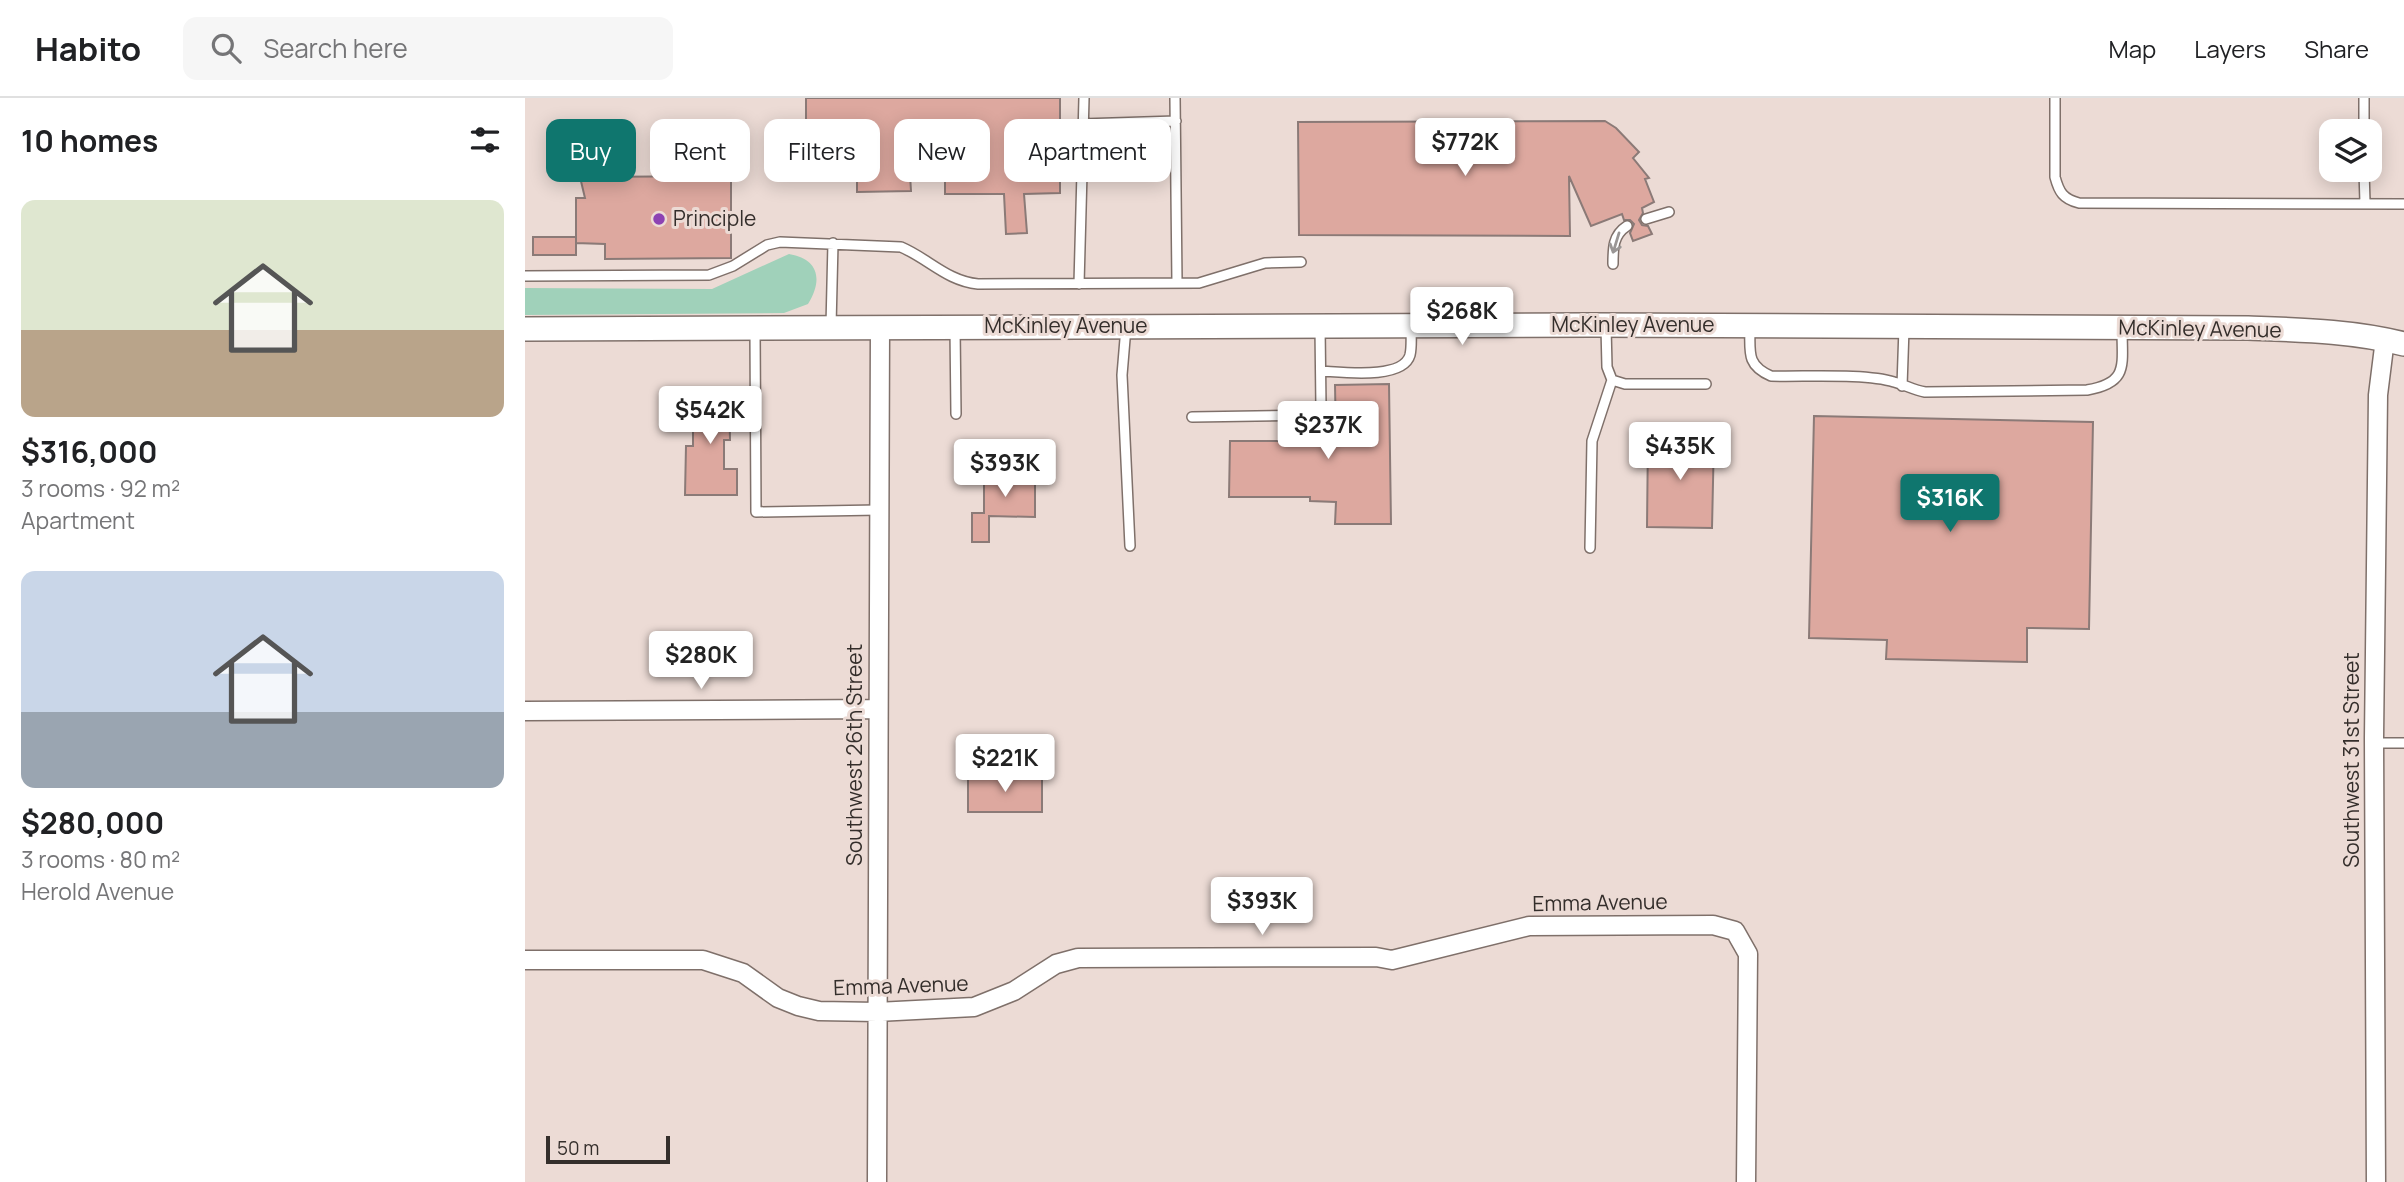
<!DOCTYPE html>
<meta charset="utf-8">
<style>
:root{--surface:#fff;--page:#f6f6f6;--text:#202124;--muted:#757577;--line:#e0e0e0;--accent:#0f766e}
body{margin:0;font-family:Manrope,sans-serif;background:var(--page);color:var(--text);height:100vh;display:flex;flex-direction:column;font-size:26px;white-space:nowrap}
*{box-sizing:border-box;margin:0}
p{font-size:23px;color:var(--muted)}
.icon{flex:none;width:38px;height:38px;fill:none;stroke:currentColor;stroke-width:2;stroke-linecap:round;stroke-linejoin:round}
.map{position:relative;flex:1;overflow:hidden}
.sheet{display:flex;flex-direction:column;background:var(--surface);width:525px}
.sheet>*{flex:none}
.guide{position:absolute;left:21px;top:21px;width:665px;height:63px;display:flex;gap:14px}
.buttons{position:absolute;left:1794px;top:21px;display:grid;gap:14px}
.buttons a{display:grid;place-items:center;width:63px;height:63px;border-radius:14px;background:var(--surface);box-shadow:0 4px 18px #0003;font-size:35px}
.scale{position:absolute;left:21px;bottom:18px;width:124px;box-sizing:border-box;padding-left:7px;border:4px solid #342e2b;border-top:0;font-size:19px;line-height:24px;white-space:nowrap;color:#342e2b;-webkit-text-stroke:5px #ecdbd5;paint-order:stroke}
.price{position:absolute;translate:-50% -60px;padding:0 16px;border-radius:7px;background:#fff;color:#222;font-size:23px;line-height:46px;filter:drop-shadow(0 2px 4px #0008)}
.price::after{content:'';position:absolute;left:50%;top:42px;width:21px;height:16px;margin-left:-10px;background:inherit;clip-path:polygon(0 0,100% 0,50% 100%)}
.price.on{background:var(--accent);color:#fff}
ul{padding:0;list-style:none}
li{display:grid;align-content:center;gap:14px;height:371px;padding:0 21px}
li span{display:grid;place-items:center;height:217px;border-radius:14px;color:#555}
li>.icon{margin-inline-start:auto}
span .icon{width:126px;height:126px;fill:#fffc;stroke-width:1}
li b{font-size:30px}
h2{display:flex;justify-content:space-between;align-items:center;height:84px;padding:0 21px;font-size:30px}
.pill{padding:0 24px;border-radius:14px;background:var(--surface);box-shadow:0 4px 18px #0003;font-size:24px;line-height:63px}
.pill.on{background:var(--accent);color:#fff}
header{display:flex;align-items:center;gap:42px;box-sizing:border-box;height:98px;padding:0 35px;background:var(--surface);border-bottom:2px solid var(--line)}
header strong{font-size:33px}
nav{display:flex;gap:38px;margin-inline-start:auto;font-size:24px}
.search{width:490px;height:63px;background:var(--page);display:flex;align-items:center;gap:18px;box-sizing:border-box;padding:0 24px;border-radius:14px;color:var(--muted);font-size:26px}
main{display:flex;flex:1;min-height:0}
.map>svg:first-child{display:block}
.green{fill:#a0d1ba}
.building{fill:#dda89f;stroke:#8b7a77;stroke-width:2}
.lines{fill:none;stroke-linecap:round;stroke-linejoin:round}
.lane-casing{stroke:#7f706a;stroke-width:12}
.street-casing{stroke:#7f706a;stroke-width:21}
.secondary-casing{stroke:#7f706a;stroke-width:26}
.lane{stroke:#fff;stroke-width:9}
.street{stroke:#fff;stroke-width:18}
.secondary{stroke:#fff;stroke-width:23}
.oneway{stroke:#9a9695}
.poi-dot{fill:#8d42b3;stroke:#ecdbd5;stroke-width:2.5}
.labels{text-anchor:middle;stroke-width:6;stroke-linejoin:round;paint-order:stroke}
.poi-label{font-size:21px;fill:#342e2b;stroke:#ecdbd5;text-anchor:start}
.street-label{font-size:21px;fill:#342e2b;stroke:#ecdbd5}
</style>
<header>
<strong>Habito</strong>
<div class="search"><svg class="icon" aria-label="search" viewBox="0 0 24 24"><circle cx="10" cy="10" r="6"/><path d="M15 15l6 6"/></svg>Search here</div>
<nav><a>Map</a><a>Layers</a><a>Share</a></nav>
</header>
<main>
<section class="sheet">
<h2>10 homes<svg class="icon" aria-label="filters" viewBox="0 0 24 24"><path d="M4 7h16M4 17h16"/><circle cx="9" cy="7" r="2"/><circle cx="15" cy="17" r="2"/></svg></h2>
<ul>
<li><span style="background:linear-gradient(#dfe7d0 60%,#b9a48a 0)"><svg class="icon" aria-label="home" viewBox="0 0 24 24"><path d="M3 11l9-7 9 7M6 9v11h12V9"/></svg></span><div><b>$316,000</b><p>3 rooms · 92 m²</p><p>Apartment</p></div></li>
<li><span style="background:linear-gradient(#c9d6e8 65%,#9aa5b1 0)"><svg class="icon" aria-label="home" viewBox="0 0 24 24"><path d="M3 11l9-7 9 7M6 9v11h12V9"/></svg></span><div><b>$280,000</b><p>3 rooms · 80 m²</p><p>Herold Avenue</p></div></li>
</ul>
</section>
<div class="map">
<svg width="1879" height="1084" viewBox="0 0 1879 1084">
<rect width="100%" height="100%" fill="#ecdbd5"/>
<!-- green -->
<path class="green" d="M264,156c30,5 34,26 19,50l-24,9 -259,2v-27l187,1z"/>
<!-- building -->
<path class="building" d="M281,0h254v95l-36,1 3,39 -21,1 -2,-40h-59v-19h-35l1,16 -54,1v-16h-22l-1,-31h-28z
M1080,23l11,7 23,24 -6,6 16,20 -4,1 9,23 -12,6 1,5 -4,7 3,5 6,1 4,8 -19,7 -3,-8 4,-9 -4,-4h-6l-2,-6 -31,12 -22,-50 1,60 -271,-1 -1,-113z
M206,78v82l-126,1v-15l-29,-1v-45h9l-5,-21z
M8,139h43v18h-43z
M864,286l2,140h-56l1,-22 -26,-1v-4h-81l1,-56h106l-1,-56z
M168,292h36l1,50h-6v29h13v26h-52l1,-49h7z
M1289,318l279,6 -4,207 -62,-1v34l-141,-3 1,-19 -78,-2z
M1123,338l66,1 -2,91 -65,-1z
M463,370h43v15h4v34l-46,-1v26h-17v-29h12v-29h4z
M443,677h74v37h-74z"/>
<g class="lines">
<defs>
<path id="lane" d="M650,0l2,185
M1530,0v79c4,15 8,22 24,26l325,1
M1839,0v33
M556,26l95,-3
M1839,72l1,33
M1121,121l23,-7
M1088,166c0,-16 0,-29 14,-38
M0,178l184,-1 24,-9 34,-21 13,-3 121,5c28,12 46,34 77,37l221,-1 66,-20 36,-1
M554,186l5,-186
M306,228l2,-83
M601,229l-4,48 8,171
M1081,229l1,40 5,13 13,4h81
M1225,229c0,25 -4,38 21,49 32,1 95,-3 123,6 11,3 20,8 31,10l162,-2c42,-7 35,-25 35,-61
M430,230l1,86
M230,231l1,183 123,-2
M796,273c21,1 82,9 89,-16 2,-8 1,-19 1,-28
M1377,288l2,-58
M667,319l125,-2 4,-7 -1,-81
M1065,450l2,-107 20,-61
M1849,645h30"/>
<path id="street" d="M0,613l353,-2
M0,862h178l40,13 35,25 20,8 21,5 58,1 97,-5 40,-16 42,-27 22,-6 298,-1 16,3 137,-34 184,-1 22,6 13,23 -2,228
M352,1084l3,-855
M1851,1084l-2,-444 4,-343 7,-56"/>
<path id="secondary" d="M0,231l1066,-4 657,3c52,2 105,3 156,16"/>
</defs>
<!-- lane casing -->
<use href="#lane" class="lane-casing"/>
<!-- street casing -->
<use href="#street" class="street-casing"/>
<!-- secondary casing -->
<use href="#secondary" class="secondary-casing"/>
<!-- lane -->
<use href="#lane" class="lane"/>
<!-- street -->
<use href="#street" class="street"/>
<!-- secondary -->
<use href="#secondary" class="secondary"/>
</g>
<!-- one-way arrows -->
<defs><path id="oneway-shaft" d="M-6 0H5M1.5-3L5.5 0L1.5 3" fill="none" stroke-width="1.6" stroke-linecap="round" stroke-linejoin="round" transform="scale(1.75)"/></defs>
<use class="oneway" href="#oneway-shaft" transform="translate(1091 145) rotate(107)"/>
<!-- markers -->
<circle class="poi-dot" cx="134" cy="121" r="7"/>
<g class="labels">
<!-- poi labels -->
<g class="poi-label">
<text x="148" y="128">Principle</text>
</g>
<!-- street labels -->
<g class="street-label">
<text x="1108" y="234">McKinley Avenue</text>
<text x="541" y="235">McKinley Avenue</text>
<text transform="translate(1675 231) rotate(1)" y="7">McKinley Avenue</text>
<text transform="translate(330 657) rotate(-90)" y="7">Southwest 26th Street</text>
<text transform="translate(1827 662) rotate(-90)" y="7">Southwest 31st Street</text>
<text transform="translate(1075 805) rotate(-1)" y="7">Emma Avenue</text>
<text transform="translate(376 888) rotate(-2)" y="7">Emma Avenue</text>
</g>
</g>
</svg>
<div class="buttons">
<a><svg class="icon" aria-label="layers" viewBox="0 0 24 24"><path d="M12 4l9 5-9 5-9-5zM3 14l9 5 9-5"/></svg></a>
</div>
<div class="scale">50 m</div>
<b class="price" style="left:940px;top:80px">$772K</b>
<b class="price" style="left:937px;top:249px">$268K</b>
<b class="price" style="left:185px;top:348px">$542K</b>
<b class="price" style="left:803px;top:363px">$237K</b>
<b class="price" style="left:1155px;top:384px">$435K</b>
<b class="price" style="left:480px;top:401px">$393K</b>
<b class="price on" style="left:1425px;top:436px">$316K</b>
<b class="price" style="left:176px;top:593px">$280K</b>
<b class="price" style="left:480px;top:696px">$221K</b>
<b class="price" style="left:737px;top:839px">$393K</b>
<div class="guide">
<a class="pill on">Buy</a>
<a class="pill">Rent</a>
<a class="pill">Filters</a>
<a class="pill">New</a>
<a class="pill">Apartment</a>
</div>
</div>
</main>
